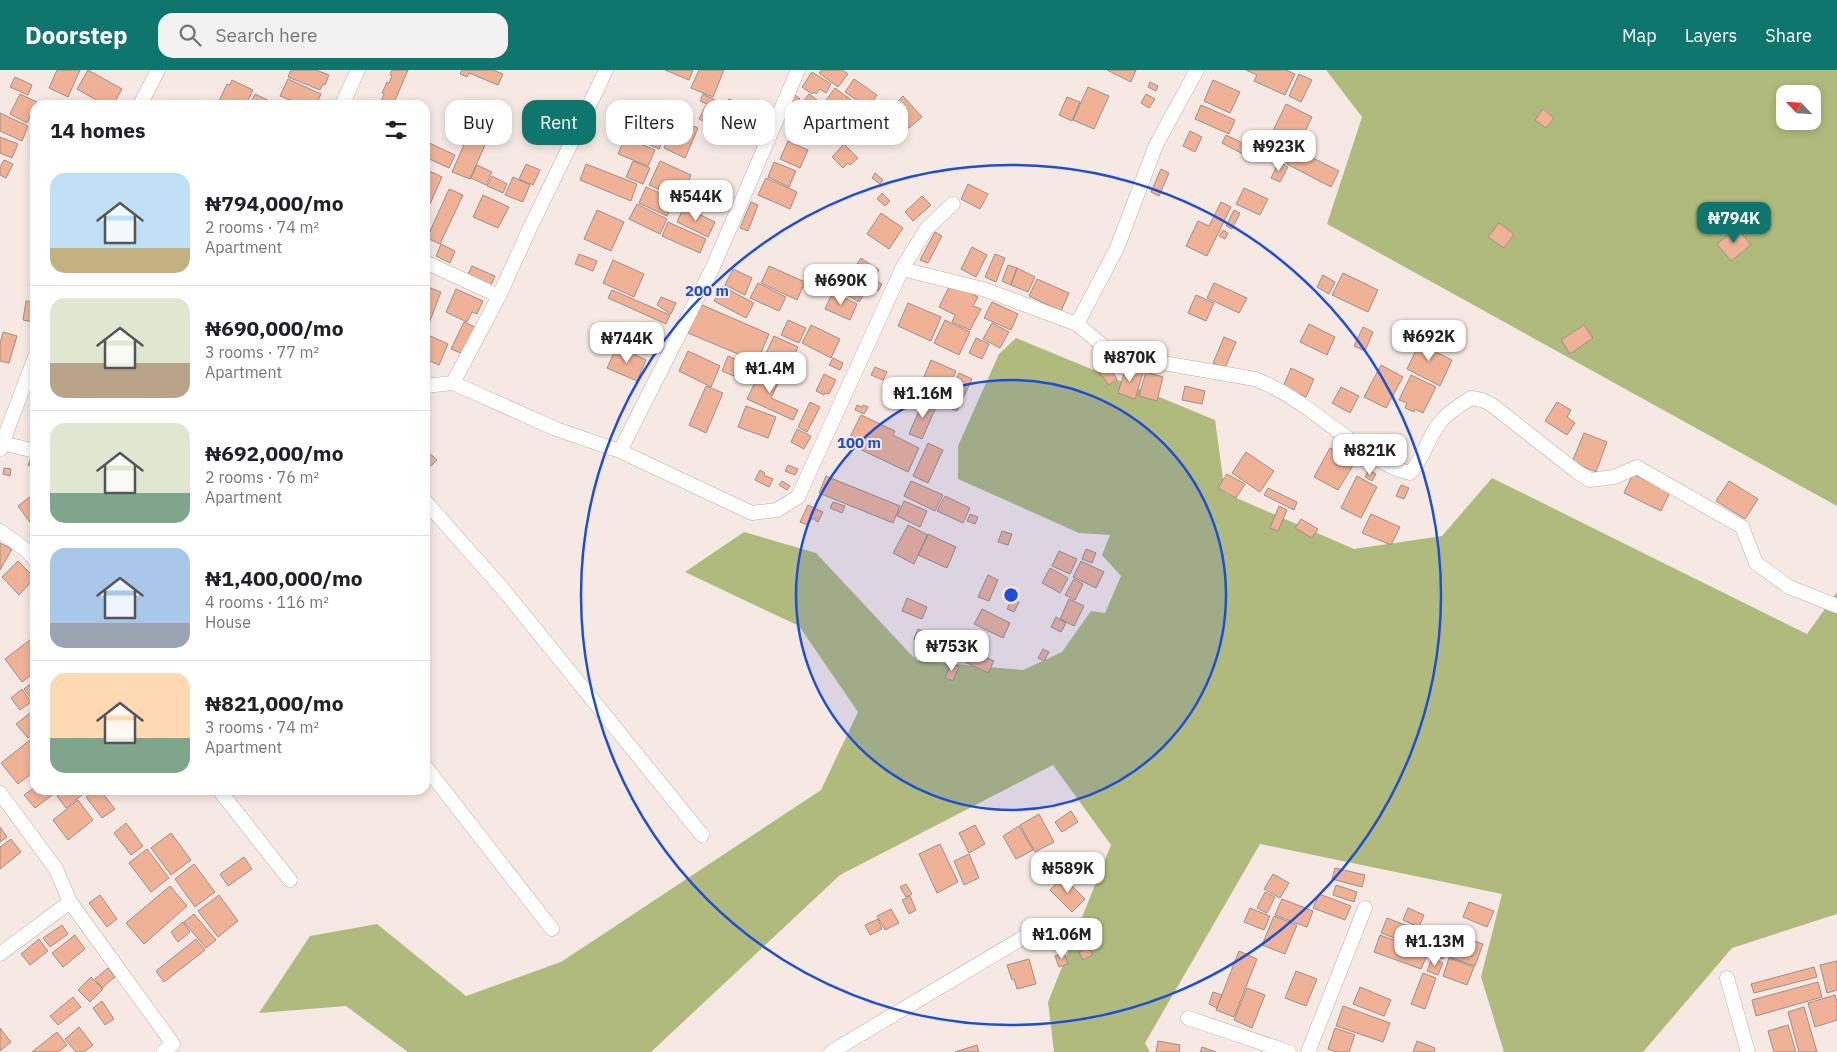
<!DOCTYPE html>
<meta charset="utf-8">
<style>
:root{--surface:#fff;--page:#f2f2f2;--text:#202124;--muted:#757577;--line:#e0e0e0;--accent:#0f766e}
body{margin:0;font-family:"IBM Plex Sans",sans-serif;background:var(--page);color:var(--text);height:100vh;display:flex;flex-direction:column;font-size:19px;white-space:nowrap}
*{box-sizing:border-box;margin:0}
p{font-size:16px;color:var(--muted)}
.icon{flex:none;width:28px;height:28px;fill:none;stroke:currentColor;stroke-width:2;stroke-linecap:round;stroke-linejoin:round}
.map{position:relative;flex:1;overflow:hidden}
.panel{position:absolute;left:30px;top:30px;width:400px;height:695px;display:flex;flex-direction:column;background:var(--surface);border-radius:15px;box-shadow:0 2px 8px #0003}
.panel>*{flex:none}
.top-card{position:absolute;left:445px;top:30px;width:475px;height:45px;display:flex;gap:10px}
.needle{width:32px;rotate:295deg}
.fabs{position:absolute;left:1776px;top:15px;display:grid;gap:10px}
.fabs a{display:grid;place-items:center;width:45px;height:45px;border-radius:10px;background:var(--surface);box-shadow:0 2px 8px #0003;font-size:25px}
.price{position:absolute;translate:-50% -42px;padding:0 11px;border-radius:10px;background:#fff;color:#222;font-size:16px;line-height:32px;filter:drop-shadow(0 1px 2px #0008)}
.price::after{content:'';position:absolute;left:50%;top:30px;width:15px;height:11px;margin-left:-8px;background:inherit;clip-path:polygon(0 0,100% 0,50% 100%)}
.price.on{background:var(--accent);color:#fff}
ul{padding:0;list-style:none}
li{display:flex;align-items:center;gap:15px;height:125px;padding:0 20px}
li+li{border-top:1px solid var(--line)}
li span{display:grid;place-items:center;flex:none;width:140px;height:100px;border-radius:15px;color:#555}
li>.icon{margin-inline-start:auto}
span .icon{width:60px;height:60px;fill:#fffc;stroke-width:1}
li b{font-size:21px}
h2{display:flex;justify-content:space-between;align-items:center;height:60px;padding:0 20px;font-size:21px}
.chip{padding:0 18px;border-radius:15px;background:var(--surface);box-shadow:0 2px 8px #0003;font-size:18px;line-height:45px}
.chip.on{background:var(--accent);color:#fff}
header{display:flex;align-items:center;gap:30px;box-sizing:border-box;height:70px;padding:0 25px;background:var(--accent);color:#fff}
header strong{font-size:24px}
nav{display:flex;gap:28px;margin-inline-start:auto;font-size:18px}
.search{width:350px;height:45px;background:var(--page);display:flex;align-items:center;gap:12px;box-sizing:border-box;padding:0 18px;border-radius:15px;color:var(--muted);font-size:19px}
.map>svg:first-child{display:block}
.forest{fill:#b1ba7d;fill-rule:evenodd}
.building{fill:#f0b297;stroke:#9b8f8a}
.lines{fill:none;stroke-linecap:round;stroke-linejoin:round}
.minor-casing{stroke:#bbafa9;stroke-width:15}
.minor{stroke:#fff;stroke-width:14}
.ring{fill:none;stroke:#1d4ed8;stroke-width:2.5}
.centre{fill:#1d4ed8;stroke:#f6e9e3;stroke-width:2.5}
.ring-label{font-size:15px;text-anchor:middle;font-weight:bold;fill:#1d4ed8;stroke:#f6e9e3;stroke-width:4;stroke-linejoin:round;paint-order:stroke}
</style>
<header>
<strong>Doorstep</strong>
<div class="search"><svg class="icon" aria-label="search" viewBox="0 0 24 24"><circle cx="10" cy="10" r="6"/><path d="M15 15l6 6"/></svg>Search here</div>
<nav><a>Map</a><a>Layers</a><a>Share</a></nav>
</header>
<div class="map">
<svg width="1837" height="982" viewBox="0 0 1837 982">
<rect width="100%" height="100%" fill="#f6e9e3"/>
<!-- forest -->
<path class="forest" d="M1326,0h511v436l-510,-282 35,-107zM1785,24h27v27h-27z
M1016,268l199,82 10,73 129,56 88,-13 50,-58 315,156 30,-42v322l-105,34 -89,104h-139l-23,-75 21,-83 -242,-50 -115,199 5,9h-96l-6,-50 63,-157 -58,-80 -213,110 -189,177h-243l-62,-46 -87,7 51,-77 67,-12 89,72 95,-34 260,-172 37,-78 -59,-86 -114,-54 59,-40 72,21 101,108 106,9 39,-18 29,-41 14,2 16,-37 -19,-21 8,-20 -31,-2 -121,-54v-33l41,-92z"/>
<!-- building -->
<path class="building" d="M57,0h23l-12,27 -19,-9z
M88,0l34,19 -9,16h-8l-28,-16z
M291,0h25l13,5 -4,10 -2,-1 -3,6 -32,-13z
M392,0h16l-15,35h-10l-3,-1 4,-10 -2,-1 5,-11 2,1 3,-7 -2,-1z
M462,0h31l10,4 -5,11 -29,-12 -2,4 -7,-3z
M665,0h28l-4,10z
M699,0h25l-11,27 -22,-9z
M822,0h20l6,4 -10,13 -19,-14z
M1107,0h29l-5,12z
M1246,0h40l9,4 -10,21 -31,-14 3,-6z
M812,2l19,12 -5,9 -6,-4 -4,5 -2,-2 -2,2 -10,-7z
M1299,4l13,6 -11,22 -12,-6z
M15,7l17,8 -4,10 -18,-8z
M288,9l33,15 -5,11h-14l-22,-9z
M854,9l23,16 -9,13 -23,-16z
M232,10l21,10 -7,15h-25l-3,-2 9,-19 3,1z
M1213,10l27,12 -10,21 -26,-12z
M1150,12l8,4 -2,5 -8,-4z
M1088,17l21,9 -15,33 -21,-9z
M835,18l28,21 -10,15 -29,-21z
M20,24l17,8 -10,21 -17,-9z
M255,24l23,11h-28z
M703,24l12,6 -3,6 -12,-5z
M794,24l6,5 -6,7 -6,-4z
M809,24l24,18 -10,13 -24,-18z
M1146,24l9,5 -6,9 -8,-5z
M903,26l19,21 -13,11 -18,-20z
M1067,27l13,5 -8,19 -13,-6z
M729,29l8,4 -5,11 -8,-4z
M754,31l9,4 -4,10 -9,-5z
M881,32l9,10 -10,9 -9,-11z
M648,34l26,11 -15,34 -26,-11z
M1286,34l26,13 -13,27 -26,-13z
M706,35l39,19 -7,14 -39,-19z
M1201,35l34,15 -6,14 -34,-15z
M1543,39l11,9 -8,10 -11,-8z
M0,43l28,13 -6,15 -22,-10z
M677,49l21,9 -13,30 -21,-10z
M1190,61l12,6 -7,15 -12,-6z
M858,62l5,6 -5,4 -5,-5z
M1226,65l21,10 -4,9 -21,-11z
M1269,66l23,9 -7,17 -23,-9z
M0,67l18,7 -6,14 -12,-5z
M625,67l30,13 -7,16 -30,-12z
M467,68l18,7 -15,34 -18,-7z
M425,71l30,14 -6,13 -24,-11z
M788,71l20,9 -8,18 -20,-9z
M844,74l14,14 -8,7 -2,-2 -5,5 -11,-11z
M1295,79l44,22 -8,16 -44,-23z
M4,90l9,4 -7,14 -6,-3v-8z
M633,91l17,7 -7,16 -17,-7z
M660,91l31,14 -10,24 -32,-14z
M774,92l22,9 -7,16 -21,-10z
M1279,92l9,5 -8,15 -9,-4z
M526,94l14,6 -7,15 -14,-6z
M586,94l51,20 -6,17 -51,-21z
M477,95l15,7 -6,13 -15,-7z
M425,99l17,8 -12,27 -5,-2z
M1161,99l8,4 -10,23 -8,-4z
M875,103l8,7 -3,4 -8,-6z
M492,106l15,8 -4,9 -16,-7z
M513,107l17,8 -7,17 -18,-7z
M766,108l31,14 -7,17 -32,-14z
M968,114l20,10 -8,15 -19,-10z
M646,117l29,13 -8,16 -28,-13z
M1244,118l24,11 -8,16 -24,-11z
M449,119l14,6 -23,49 -13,-6z
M882,123l8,8 -5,5 -8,-7z
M483,125l26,12 -11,21 -25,-11z
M922,126l9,9 -18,16 -8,-9z
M751,132l7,3 -10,26 -8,-3z
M1221,132l10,5 -24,49 -21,-10 12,-25 11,5z
M637,134l30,15 -7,15 -31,-15z
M33,136h2v21h-3z
M684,137l31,15 -7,15 -31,-15z
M597,140l27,12 -13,29 -27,-12z
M1234,140l6,3 -8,16 -6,-3z
M881,143l22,15 -14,21 -22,-15z
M668,152l38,17 -6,14 -38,-17z
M1499,153l15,11 -10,14 -16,-11z
M1737,158l14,17 -20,16 -14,-17z
M1223,160l5,3 -3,6 -6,-3z
M935,162l7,4 -14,27 -8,-3z
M441,174l14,7 -5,12 -14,-7z
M972,177l15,8 -11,22 -15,-8z
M579,184l18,7 -4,10 -18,-7z
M995,184l10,4 -9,24 -11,-5z
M861,188l18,12 -9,15 -19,-12z
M613,190l31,14 -10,23 -31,-14z
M1008,195l9,3 -6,17 -9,-4z
M472,196l23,10 -5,11 -23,-10z
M769,196l36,16 -8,18 -36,-17z
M1017,198l18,9 -7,15 -17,-7z
M733,199l19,9 -7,17 -20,-10z
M1343,203l35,17 -10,22 -36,-17z
M1323,205l12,7 -6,12 -12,-7z
M857,209l12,7 -10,16 -12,-7z
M1037,209l32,14 -8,18 -32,-15z
M875,210l7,4 -4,7 -7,-5z
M758,213l28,14 -7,14 -29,-13z
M951,213l27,14 -5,9 8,3 -11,21 -18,-8 3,-7 -16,-8z
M1214,213l33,15 -8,15 -32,-15z
M425,216l16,6 -16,42z
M722,216l32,17 -8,15 -32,-17z
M456,219l27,12 -6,13 -5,-2 -5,10 -21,-10z
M612,220l58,25 -4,9 -58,-26z
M833,222l24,12 -7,16 -25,-11z
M1196,225l18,8 -8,18 -18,-8z
M661,227l15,6 -5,11 -14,-9z
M26,231l9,1 -2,20 -10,-2z
M992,232l26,12 -7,16 -27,-12z
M908,233l33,14 -10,24 -33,-15z
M700,234l69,30 -12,28 -69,-29z
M788,250l18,8 -7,15 -18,-8z
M945,250l25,12 -11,23 -25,-12z
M464,252l11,5 -12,27 -12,-5z
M992,253l17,9 -9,16 -17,-9z
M1309,254l26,13 -8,18 -27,-13z
M811,255l29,14 -9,19 -29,-15z
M1584,255l9,13 -23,16 -9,-14z
M1363,257l10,5 -8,19 -11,-5z
M3,262l14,4 -8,27 -9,-2v-17z
M426,264l22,10 -9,21 -14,-6z
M1424,264l12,6 -4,10 20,10 -12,26 -33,-17z
M774,266l24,11 -12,26 -24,-11z
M1224,267l12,5 -11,26 -12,-5z
M976,268l13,6 -7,15 -13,-6z
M617,276l29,14 -9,21 -30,-13z
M688,281l32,15 -9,21 -32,-16z
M728,286l12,5 -6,15 -12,-5z
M833,288l10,5 -3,7 -11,-5z
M931,290l25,11 -13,31 -25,-11z
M1105,292l12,17 -8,6 -13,-17z
M1381,295l22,12 -17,31 -22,-11z
M875,297l12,5 -4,8 -12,-5z
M1126,297l17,6 -8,26 -17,-6z
M762,298l19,9 -10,21 27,12 -5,10 -46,-21z
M1291,298l23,11 -8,18 -23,-10z
M1146,302l17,5 -6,24 -18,-5z
M959,303l13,6 -15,32 -13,-5z
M824,304l12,6 -7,14 -4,-1 -1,2 -8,-4z
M1411,305l25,12 -13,26 -8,-4 -1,3 -9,-4 2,-5 -8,-3z
M706,316l17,7 -17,40 -17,-8z
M1185,316l20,5 -3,13 -20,-4z
M1341,317l18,9 -9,17 -18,-10z
M924,329l13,6 -15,34 -13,-5z
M810,332l10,5 -13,25 -9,-5z
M1557,332l14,8 -4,7 8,6 -8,12 -22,-14z
M857,335l5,2 1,-2 5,2 -4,7 -9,-4z
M746,336l30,11 -8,21 -30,-11z
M861,345l34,16 -2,4 26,13 -11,24 -61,-29z
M797,359l14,7 -7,13 -13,-7z
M1584,363l23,9 -11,30 -24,-10z
M928,373l15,7 -15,33 -15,-7z
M1330,378l25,14 -17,28 -24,-13z
M428,382l9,8 -6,6 -6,-6v-5z
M1246,382l28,19 -14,21 -28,-19z
M31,388l4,2v9l-7,-4z
M788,395l10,4 -3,6 -10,-4z
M4,398l7,1 -1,7 -7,-2z
M760,400l5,3 -1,2 9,4 -4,8 -14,-7z
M1369,400l7,4 -4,7 -7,-4z
M1227,404l18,10 -9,14 -18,-10z
M1633,404l37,18 -9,19 -37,-18z
M826,406l74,30 -7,17 -74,-30z
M1357,406l20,11 -16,31 -20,-10z
M782,411l8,5 -3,4 -8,-5z
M911,411l32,14 -8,16 -31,-15z
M1729,411l29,18 -13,20 -29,-18z
M1401,415l8,3 -5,11 -8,-3z
M1268,418l29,14 -3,8 -30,-15z
M35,423v36l-17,-23z
M945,426l25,12 -7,15 -26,-12z
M904,431l23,10 -7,16 -23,-11z
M833,432l12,4 -3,7 -12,-5z
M808,435l15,7 -5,10 -6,-4 -4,7 -8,-3z
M1279,436l8,4 -9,21 -8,-3z
M970,444l8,3 -3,7 -8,-3z
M1371,444l29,13 -9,18 -29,-12z
M1301,449l17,10 -6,9 -17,-10z
M908,455l20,10 -14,29 -21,-11z
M1002,461l10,3 -4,11 -10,-3z
M928,464l28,13 -9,21 -29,-13z
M0,473l12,6 -12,21z
M1086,479l10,4 -4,10 -10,-4z
M1059,481l18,8 -7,15 -18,-8z
M18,491l17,17 -16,17 -17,-18z
M1081,491l23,11 -8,16 -23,-11z
M1050,498l18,10 -8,15 -18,-10z
M988,505l10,5 -9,21 -11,-4z
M1074,509l9,5 -8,16 -10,-5z
M907,528l20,9 -5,12 -20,-8z
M1012,529l7,3 -5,10 -7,-3z
M1069,529l15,7 -10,20 -14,-7z
M982,539l28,14 -7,15 -29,-14z
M1056,547l10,6 -5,9 -10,-5z
M918,559l16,7 -4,9 -16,-6z
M35,566v36l-13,10 -17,-23z
M1043,579l6,3 -5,9 -6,-3z
M970,581l24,10 -6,12 -23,-11z
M951,593l8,4 -6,14 -8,-3z
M33,612l2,2v19l-11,-14z
M22,619l9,13 -11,8 -9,-12z
M35,639v23l-7,6 -12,-14z
M35,666v35l-17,13 -17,-21z
M35,717v3h17l3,3 -20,15 -11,-13z
M64,720h24l-22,18 -9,-12z
M94,720h6l15,19 -13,9 -16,-21z
M78,730l15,20 -25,20 -15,-20z
M1071,741l7,11 -16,10 -7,-10z
M1039,744l15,28 -19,10 -15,-27z
M126,753l17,23 -12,9 -17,-22z
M975,755l10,19 -16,9 -10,-20z
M1019,756l14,24 -17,9 -13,-23z
M0,757l7,10 -7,5z
M171,763l20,27 -20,15 -20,-27z
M11,769l10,13 -21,17v-22z
M940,774l18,38 -21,11 -18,-39z
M147,779l22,29 -18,14 -22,-29z
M969,784l10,24 -15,7 -10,-24z
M244,787l8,12 -24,17 -8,-12z
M194,794l21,28 -20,15 -20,-28z
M1335,798l30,7 -3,12 -30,-8z
M1273,804l16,9 -9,15 -16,-9z
M1063,807l22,22 -13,13 -22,-22z
M906,814l6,10 -6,3 -6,-10z
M1336,815l21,7 -3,10 -21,-7z
M170,816l17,20 -43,38 -18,-21z
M1265,822l10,5 -8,16 -10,-5z
M1319,824l32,12 -6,14 -32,-12z
M100,825l17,24 -10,8 -18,-24z
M219,825l19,26 -20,16 -20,-26z
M910,826l6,14 -7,4 -7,-14z
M1282,829l31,12 -6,16 -32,-12z
M1469,832l25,9 -7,16 -24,-10z
M1250,838l20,8 -6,14 -20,-8z
M1408,838l16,7 -5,12 -16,-7z
M891,839l8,14 -14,7 -8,-14z
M194,844l22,26 -10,8 -22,-26z
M1274,846l23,9 -12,29 -23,-9z
M1387,848l26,10 -6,15 -26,-10z
M878,849l4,10 -12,6 -5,-10z
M183,852l7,10 -12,10 -7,-10z
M62,855l6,9 -18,13 -7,-9z
M1454,864l29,10 -8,22 -29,-10z
M75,865l10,14 -22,18 -11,-14z
M1380,865l48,18 -7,16 -47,-17z
M39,869l9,12 -18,14 -9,-11z
M196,869l9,11 -41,32 -8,-11z
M1437,871l11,4 -5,14 -11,-4z
M1089,877l4,8 -10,5 -4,-8z
M1239,881l18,8 -23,58 -18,-7z
M1064,883l4,11 -9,3 -4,-11z
M1432,888l11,5 -5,12 -11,-4z
M1449,888l25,9 -7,18 -24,-9z
M1029,889l7,25 -19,5 -3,-10 -2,1 -5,-15z
M1837,891v29l-10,3 -7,-28z
M1814,897l3,10 -63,16 -3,-9z
M108,898l7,9 -13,11 -7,-9z
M1296,901l21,8 -11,27 -21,-8z
M1423,903l13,5 -11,31 -14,-5z
M91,907l12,12 -13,13 -12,-12z
M1818,912l4,15 -66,19 -4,-16z
M1360,917l31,13 -7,16 -31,-12z
M1247,918l18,7 -13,33 -18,-8z
M1213,922l9,3 -5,13 -8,-4z
M1835,925l2,7v18l-22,7 -7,-24z
M73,927l8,10 -23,18 -8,-9z
M102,931l12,18 -9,6 -12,-17z
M1343,936l47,17 -7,19 -47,-16z
M1804,937l13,45h-18l-11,-40z
M1788,955l8,27h-22l-6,-21z
M79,957l14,18 -9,7h-8l-11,-13z
M0,958l11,14 -11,9z
M1335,958l20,7 -6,17h-12l-9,-3z
M57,962l10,13 -9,7h-26z
M1158,971l22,4 -1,7h-23z
M1417,971l18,7 -1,4h-21z
M977,975l2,7h-24z
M1202,977l14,5h-16z"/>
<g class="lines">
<defs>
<path id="minor" d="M140,35l18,-35
M342,35l16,-35
M425,192l74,34
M902,199l81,20 94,35 31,26 15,6 132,23c40,15 72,46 107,69 15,11 30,21 48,25 15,-15 18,-39 33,-54 7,-8 19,-15 28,-21l11,2 10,5 84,66 14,9 24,-3 23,-10 105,60 14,36 33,24 48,19
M1077,254l40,-76 39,-103 41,-75
M453,313l46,-87 30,-66 50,-103 27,-57
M425,316l28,-3 103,46 64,22 132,62 25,-3 21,-13 104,-228 25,-41 26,-24
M2,373l33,8
M0,379l35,-92
M620,381l93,-184 85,-197
M425,431l77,87 200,247
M0,461l26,19 9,10
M425,696l127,163
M219,720l71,90
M0,723l56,76 14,33 103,142 -10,8
M0,884l70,-52
M1727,908l21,74
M1188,948l101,34
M831,982l198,-118
M1308,982l57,-144"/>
</defs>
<!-- minor casing -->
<use href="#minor" class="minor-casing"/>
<!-- minor -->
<use href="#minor" class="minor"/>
</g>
<!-- distance rings -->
<circle cx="1011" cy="525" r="215" fill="#1d4ed8" fill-opacity=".12"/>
<g class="ring">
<circle cx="1011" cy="525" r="215"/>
<circle cx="1011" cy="525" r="430"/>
</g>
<circle cx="1011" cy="525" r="8" class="centre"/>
<g class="ring-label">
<text x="707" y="226">200 m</text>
<text x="859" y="378">100 m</text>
</g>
</svg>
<div class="fabs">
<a><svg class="needle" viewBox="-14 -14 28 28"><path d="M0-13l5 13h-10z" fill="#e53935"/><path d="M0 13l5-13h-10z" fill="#757577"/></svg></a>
</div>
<b class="price" style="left:1279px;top:102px">₦923K</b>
<b class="price" style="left:696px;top:152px">₦544K</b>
<b class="price on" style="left:1734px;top:174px">₦794K</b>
<b class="price" style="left:841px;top:236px">₦690K</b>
<b class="price" style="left:1429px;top:292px">₦692K</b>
<b class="price" style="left:627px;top:294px">₦744K</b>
<b class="price" style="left:1130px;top:313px">₦870K</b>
<b class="price" style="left:770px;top:324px">₦1.4M</b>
<b class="price" style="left:923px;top:349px">₦1.16M</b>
<b class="price" style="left:1370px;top:406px">₦821K</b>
<b class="price" style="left:952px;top:602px">₦753K</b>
<b class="price" style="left:1068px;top:824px">₦589K</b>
<b class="price" style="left:1062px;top:890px">₦1.06M</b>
<b class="price" style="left:1435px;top:897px">₦1.13M</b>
<div class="top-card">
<a class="chip">Buy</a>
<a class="chip on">Rent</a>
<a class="chip">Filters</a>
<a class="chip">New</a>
<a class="chip">Apartment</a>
</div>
<section class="panel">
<h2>14 homes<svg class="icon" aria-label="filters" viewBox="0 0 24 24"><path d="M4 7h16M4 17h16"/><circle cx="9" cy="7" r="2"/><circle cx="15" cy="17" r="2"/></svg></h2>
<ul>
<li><span style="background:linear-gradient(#bfe0f5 75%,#c2b280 0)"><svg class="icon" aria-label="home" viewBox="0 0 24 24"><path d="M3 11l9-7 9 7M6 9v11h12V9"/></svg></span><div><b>₦794,000/mo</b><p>2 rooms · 74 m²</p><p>Apartment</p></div></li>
<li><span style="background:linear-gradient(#dfe7d0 65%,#b9a48a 0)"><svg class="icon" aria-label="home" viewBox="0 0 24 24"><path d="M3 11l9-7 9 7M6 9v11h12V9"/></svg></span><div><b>₦690,000/mo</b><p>3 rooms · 77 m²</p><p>Apartment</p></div></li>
<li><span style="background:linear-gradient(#dfe7d0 70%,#7fa58c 0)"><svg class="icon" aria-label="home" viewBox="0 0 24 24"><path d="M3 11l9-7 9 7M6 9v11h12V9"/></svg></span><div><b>₦692,000/mo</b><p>2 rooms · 76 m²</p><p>Apartment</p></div></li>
<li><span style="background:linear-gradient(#a9c7e8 75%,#9aa5b1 0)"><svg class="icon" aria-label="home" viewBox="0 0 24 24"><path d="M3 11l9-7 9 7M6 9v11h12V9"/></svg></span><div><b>₦1,400,000/mo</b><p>4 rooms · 116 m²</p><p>House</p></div></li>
<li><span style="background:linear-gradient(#ffd9b3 65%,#7fa58c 0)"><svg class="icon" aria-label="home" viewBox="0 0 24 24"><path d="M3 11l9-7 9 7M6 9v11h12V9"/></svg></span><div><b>₦821,000/mo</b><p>3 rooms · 74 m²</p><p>Apartment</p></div></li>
</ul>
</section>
</div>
